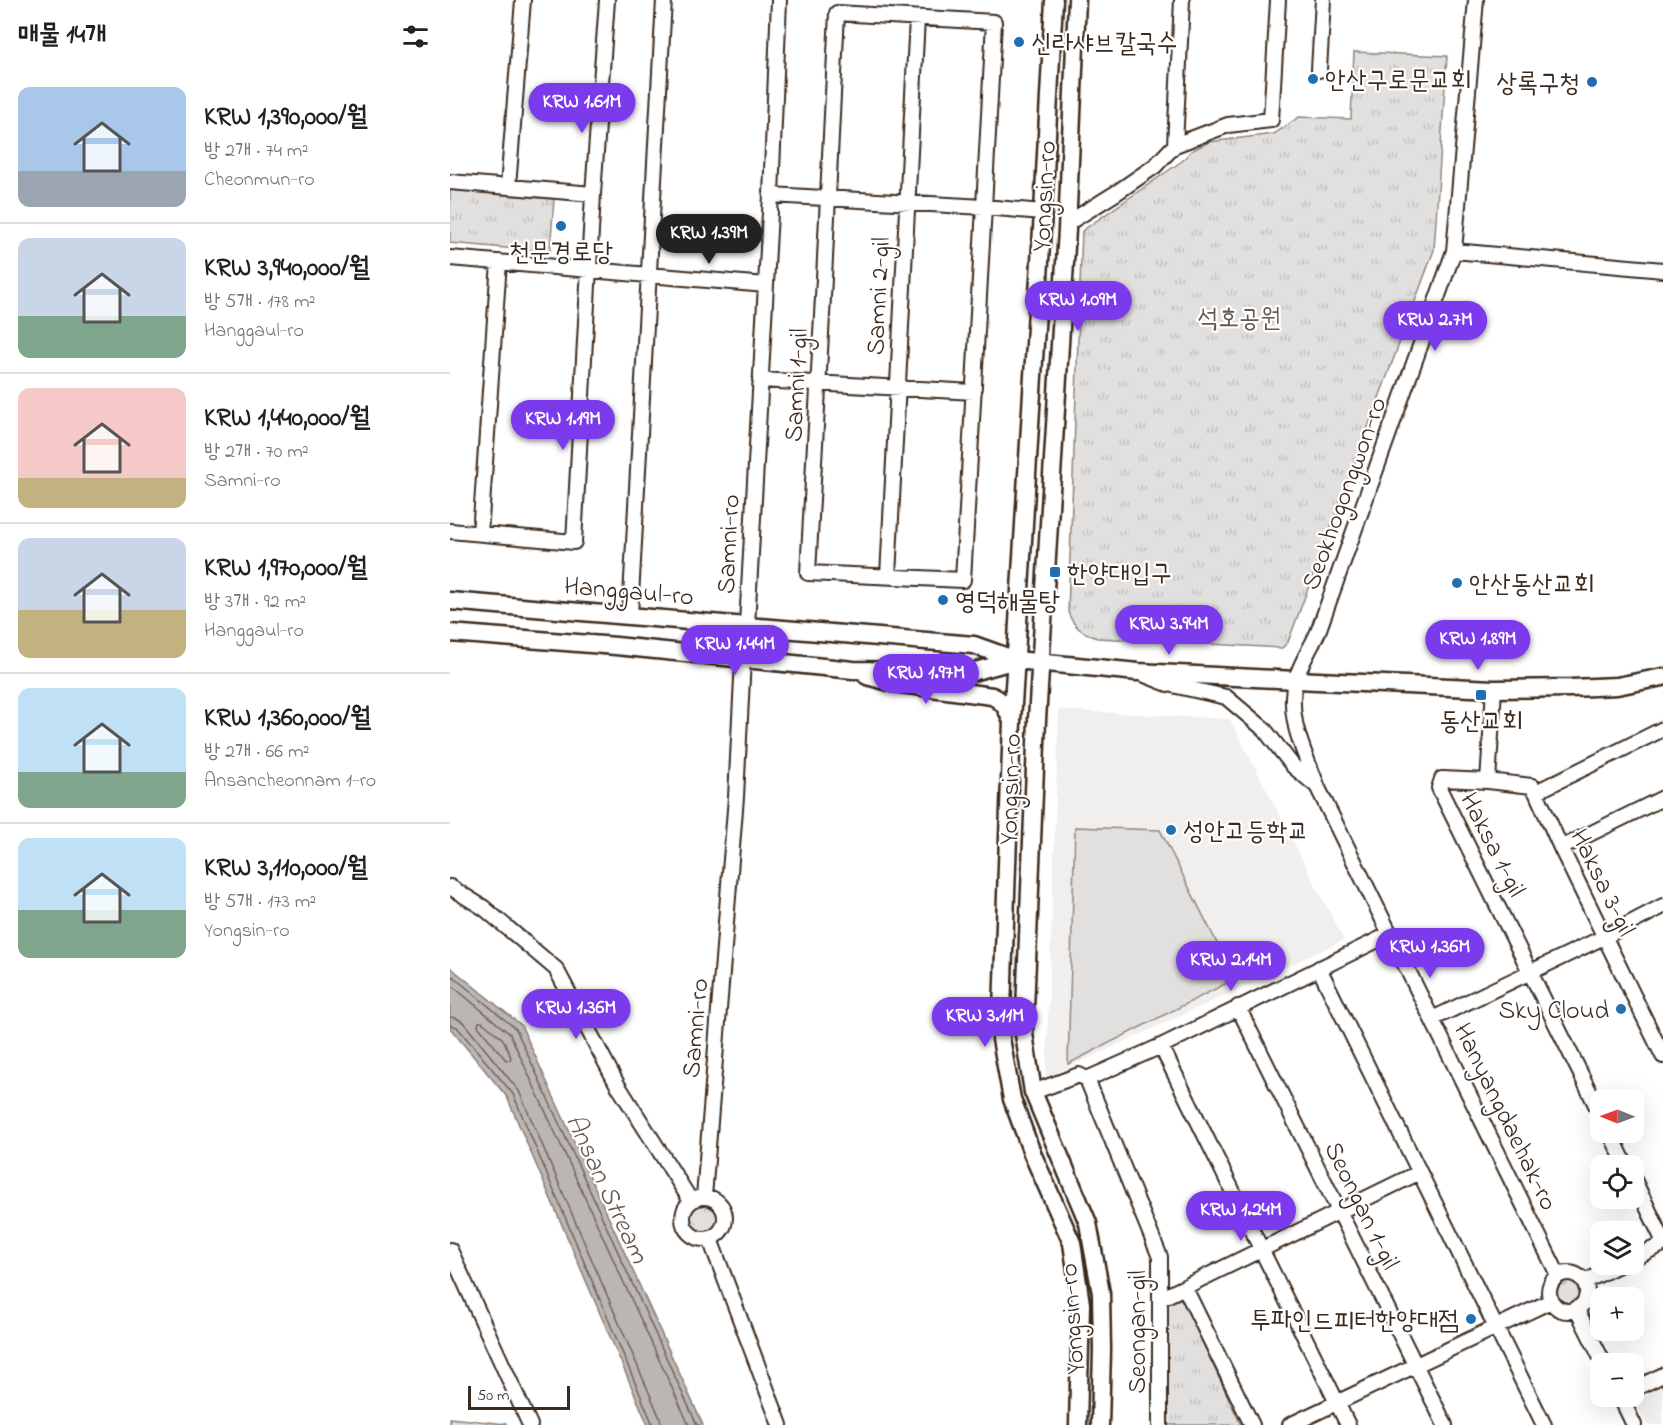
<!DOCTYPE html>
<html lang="ko">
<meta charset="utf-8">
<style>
:root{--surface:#fff;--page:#f2f2f2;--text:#202124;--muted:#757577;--line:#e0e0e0;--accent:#7c3aed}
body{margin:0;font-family:"Indie Flower","Poor Story",sans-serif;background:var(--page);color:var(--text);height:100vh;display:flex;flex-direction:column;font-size:22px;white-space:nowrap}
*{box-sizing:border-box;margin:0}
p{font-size:20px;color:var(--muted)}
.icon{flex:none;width:33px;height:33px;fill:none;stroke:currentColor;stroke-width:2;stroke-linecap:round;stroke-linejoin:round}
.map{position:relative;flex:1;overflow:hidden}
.panel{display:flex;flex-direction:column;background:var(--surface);width:450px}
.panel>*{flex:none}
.needle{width:39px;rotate:271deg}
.controls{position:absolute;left:1140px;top:1089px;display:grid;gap:12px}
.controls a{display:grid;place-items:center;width:54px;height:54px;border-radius:12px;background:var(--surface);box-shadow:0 6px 24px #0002;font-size:30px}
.scale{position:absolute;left:18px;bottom:15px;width:102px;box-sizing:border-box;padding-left:6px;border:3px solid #3b2a1e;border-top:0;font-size:16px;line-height:21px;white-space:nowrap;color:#3b2a1e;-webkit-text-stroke:4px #fff;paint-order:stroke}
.price{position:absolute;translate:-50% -51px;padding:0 14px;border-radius:21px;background:var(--accent);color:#fff;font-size:20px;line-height:39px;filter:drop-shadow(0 2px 3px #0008)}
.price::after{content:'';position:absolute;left:50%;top:36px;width:18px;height:14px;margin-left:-9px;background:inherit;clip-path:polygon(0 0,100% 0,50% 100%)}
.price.selected{background:#222;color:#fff}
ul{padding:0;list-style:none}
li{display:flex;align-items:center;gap:18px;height:150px;padding:0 18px}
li+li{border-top:2px solid var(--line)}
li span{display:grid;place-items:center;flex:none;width:168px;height:120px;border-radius:12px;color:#555}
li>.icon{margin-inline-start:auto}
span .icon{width:72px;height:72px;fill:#fffc;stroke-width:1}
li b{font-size:26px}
h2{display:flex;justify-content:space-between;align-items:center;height:72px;padding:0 18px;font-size:26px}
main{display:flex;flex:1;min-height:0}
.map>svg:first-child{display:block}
.built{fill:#f1efee}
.grass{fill:url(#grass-tufts);stroke:#8e857e;stroke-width:1.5}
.forest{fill:url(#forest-firs);stroke:#8e857e;stroke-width:1.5}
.pitch{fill:#e2e0de;stroke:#8e857e;stroke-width:1.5}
.water{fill:#bcb6b3;stroke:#887e77;stroke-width:1.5}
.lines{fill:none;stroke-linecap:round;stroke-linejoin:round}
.shore{stroke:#6f625a;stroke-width:1.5}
.minor-casing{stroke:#3b2a1e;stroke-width:18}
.major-casing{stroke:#3b2a1e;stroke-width:21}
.minor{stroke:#fff;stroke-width:14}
.major{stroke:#fff;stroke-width:16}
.poi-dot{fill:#1f6fb2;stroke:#fff;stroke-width:2}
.labels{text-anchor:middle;stroke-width:4.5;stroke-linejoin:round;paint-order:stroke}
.poi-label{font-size:26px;fill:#3b2a1e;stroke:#fff;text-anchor:start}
.street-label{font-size:26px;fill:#3b2a1e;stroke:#fff}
.park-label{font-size:26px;fill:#65584e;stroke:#fff}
.water-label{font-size:27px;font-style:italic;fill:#685b52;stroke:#fff}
</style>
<main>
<section class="panel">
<h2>매물 14개<svg class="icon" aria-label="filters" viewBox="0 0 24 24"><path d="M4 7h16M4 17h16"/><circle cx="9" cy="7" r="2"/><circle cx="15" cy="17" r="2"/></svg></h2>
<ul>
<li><span style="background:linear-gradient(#a9c7e8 70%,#9aa5b1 0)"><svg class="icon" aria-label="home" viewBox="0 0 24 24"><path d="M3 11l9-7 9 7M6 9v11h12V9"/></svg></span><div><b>KRW 1,390,000/월</b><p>방 2개 · 74 m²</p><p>Cheonmun-ro</p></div></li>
<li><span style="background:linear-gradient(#c9d6e8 65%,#7fa58c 0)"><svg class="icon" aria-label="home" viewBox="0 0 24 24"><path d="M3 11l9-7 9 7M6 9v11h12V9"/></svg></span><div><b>KRW 3,940,000/월</b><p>방 5개 · 178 m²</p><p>Hanggaul-ro</p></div></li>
<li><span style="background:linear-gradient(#f6c9c9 75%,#c2b280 0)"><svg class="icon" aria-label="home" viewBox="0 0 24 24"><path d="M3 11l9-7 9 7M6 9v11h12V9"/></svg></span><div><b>KRW 1,440,000/월</b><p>방 2개 · 70 m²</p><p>Samni-ro</p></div></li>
<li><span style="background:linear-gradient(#c9d6e8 60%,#c2b280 0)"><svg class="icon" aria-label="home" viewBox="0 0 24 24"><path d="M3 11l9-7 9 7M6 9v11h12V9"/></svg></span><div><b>KRW 1,970,000/월</b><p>방 3개 · 92 m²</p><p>Hanggaul-ro</p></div></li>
<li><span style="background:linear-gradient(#bfe0f5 70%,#7fa58c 0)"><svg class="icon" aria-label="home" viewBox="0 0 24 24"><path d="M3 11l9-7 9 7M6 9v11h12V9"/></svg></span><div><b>KRW 1,360,000/월</b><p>방 2개 · 66 m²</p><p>Ansancheonnam 1-ro</p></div></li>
<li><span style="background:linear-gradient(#bfe0f5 60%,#7fa58c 0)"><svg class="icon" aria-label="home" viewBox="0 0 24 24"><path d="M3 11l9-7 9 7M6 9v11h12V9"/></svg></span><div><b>KRW 3,110,000/월</b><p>방 5개 · 173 m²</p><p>Yongsin-ro</p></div></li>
</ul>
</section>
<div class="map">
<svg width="1213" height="1425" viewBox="0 0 1213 1425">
<defs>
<pattern id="grass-tufts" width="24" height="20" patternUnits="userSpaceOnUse" patternTransform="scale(1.5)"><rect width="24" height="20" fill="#e2e0de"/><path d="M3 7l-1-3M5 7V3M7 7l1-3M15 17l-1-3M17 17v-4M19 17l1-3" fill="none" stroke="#c3c0be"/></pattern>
<pattern id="forest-firs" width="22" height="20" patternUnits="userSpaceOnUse" patternTransform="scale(1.5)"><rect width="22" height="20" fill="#e2e0de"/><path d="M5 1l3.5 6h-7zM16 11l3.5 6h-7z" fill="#c3c0be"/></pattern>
</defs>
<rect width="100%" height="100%" fill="#fff"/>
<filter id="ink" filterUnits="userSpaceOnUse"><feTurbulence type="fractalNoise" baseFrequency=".0167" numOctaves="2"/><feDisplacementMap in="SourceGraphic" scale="12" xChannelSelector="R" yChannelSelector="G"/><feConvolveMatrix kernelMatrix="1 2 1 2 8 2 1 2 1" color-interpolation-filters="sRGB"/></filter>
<g filter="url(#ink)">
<!-- built -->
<path class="built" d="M609,710l171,9 114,221 -298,138z
M1213,1380v45h-16l-15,-28z"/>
<!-- grass -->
<path class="grass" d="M904,52l93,4 -13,194 -146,392 -6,6 -185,-10c-15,-6 -23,-10 -29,-26l14,-381 100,-70 9,-10 18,-9 65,-8 25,-17 52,2z
M0,190l104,9 -4,53 -100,-9z
M241 1218a13 13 0 1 1 26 0a13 13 0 1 1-26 0Z
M732,1298l59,127h-73l-4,-120z
M0,1418l56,6 1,1h-57z"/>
<!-- forest -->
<path class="forest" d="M1106 1292a12 12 0 1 1 24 0a12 12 0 1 1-24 0Z"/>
<!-- pitch -->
<path class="pitch" d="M625,827l85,3 75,149 -167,85z"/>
<!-- water -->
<path class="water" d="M0,967l71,58 182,400h-55l-141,-328 -57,-69z"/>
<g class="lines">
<!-- shore -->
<path class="shore" d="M0,974l66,55 181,396
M0,984l60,50 179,391
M0,1017l6,1 7,4 56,69 141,327 1,7
M29,1022h3l21,17 8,18 -1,3h-4l-28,-34z
M0,1025l7,2 56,67 140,331"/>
<defs>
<path id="minor" d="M1026,0l-22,251 -136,381c-7,16 -17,30 -22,47 -11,38 9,74 22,109l240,487
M869,70l4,-70
M725,145l7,-145
M0,182l143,12
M58,187l15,-187
M321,195c71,4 142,8 213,12l10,-185 -157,-9c-9,187 -18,373 -29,560l155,7 21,-373 59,5
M618,223l48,-30 39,-27 20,-21 53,-20 43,-5 7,-120
M1004,251l209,19
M0,258l316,27
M310,380l214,12
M0,531l124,11 19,-348 14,-194
M30,534l19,-272
M438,576l29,-558
M180,615l34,-615
M695,675l23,9 58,13 38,32 29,37 24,20
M1038,781l6,-92
M1086,792l25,56 102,208
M1111,848l102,-50
M0,887l34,21 72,61 61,115 74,117
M869,968l225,457
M788,1007l207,418
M982,1019l172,-82 59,-31
M711,1046l187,379
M637,1079l73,178v168
M637,1079l74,-33 229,-112
M583,1092l46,-17 8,4
M1150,1113l-161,-325 3,-9 46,2 44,5 4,6 127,-63
M1160,1132l16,34
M1184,1180l29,60
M233 1218a21 21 0 1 1 42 0a21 21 0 1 1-42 0Z
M254,1197l32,-400 7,-138 4,-34 24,-430 8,-195
M260,1239l70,186
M0,1250l80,175
M1184,1258l29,-14
M1099 1292a19 19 0 1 1 38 0a19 19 0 1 1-38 0Z
M1134,1282l37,-18
M735,1288l67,137
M710,1299l258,-126
M1126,1308l28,56
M1184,1389l29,-14
M1170,1396l14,29
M840,1425l261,-124"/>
<path id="major" d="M604,0l-11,212 -31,509 -11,318 11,60 20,54 40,90 9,61 -3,121
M627,0l-10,230 -30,490 -13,314 9,58 55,131 13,70 1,57 -2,75
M0,601l524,44 42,15 122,12 158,8 198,9 77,-1 46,-2 46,-9
M0,633l166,13 237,24 119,2 44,-12
M417,676l26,7 99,13c12,5 15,14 20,25"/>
</defs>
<!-- minor casing -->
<use href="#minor" class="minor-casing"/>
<!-- major casing -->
<use href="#major" class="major-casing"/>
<!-- minor -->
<use href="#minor" class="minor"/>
<!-- major -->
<use href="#major" class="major"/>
</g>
</g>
<!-- markers -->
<g class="poi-dot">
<circle cx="569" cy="42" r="6"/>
<circle cx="863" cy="79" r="6"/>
<circle cx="1142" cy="82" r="6"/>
<circle cx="111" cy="226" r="6"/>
<rect x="599" y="566" width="12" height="12" rx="3"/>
<circle cx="1007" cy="583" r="6"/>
<circle cx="493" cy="600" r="6"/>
<rect x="1025" y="689" width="12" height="12" rx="3"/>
<circle cx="721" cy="830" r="6"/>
<circle cx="1171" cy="1009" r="6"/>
<circle cx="1021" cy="1319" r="6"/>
</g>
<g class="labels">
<!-- poi labels -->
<g class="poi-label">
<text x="581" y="51">신라샤브칼국수</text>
<text x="875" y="88">안산구로문교회</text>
<text x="1130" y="91" text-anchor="end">상록구청</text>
<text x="111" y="260" text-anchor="middle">천문경로당</text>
<text x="617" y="581">한양대입구</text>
<text x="1019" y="592">안산동산교회</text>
<text x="505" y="609">영덕해물탕</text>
<text x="1031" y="729" text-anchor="middle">동산교회</text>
<text x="733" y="839">성안고등학교</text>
<text x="1159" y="1018" text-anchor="end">Sky Cloud</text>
<text x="1009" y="1328" text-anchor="end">투파인드피터한양대점</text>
</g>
<!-- street labels -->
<g class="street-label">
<text transform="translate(593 196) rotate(-87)" y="9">Yongsin-ro</text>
<text transform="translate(427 296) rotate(-87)" y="9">Samni 2-gil</text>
<text transform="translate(345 385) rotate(-87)" y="9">Samni 1-gil</text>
<text transform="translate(893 493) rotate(-70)" y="9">Seokhogongwon-ro</text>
<text transform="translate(277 544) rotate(-87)" y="9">Samni-ro</text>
<text transform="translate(179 590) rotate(5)" y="9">Hanggaul-ro</text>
<text transform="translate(559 789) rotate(-88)" y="9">Yongsin-ro</text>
<text transform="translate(1044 844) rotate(63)" y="9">Haksa 1-gil</text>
<text transform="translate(1154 882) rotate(64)" y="9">Haksa 3-gil</text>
<text transform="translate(244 1028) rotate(-85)" y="9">Samni-ro</text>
<text transform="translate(1057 1116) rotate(64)" y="9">Hanyangdaehak-ro</text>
<text transform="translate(913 1205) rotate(64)" y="9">Seongan 1-gil</text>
<text transform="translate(621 1319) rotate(-94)" y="9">Yongsin-ro</text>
<text transform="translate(686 1332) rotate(-90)" y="9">Seongan-gil</text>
</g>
<!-- park labels -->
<g class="park-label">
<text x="789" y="326">석호공원</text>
</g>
<!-- water labels -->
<g class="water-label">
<text transform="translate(158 1188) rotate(65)" y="9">Ansan Stream</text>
</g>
</g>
</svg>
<div class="controls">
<a><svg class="needle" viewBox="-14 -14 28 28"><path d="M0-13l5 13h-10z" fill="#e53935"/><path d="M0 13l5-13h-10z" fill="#757577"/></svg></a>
<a><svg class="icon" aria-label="locate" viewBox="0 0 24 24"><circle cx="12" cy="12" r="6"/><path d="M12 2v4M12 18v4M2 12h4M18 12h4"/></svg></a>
<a><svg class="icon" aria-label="layers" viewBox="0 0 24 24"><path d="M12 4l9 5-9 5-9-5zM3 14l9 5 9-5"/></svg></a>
<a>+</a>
<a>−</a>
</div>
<div class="scale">50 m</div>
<b class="price" style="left:132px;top:134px">KRW 1.61M</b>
<b class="price selected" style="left:259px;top:265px">KRW 1.39M</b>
<b class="price" style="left:628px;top:332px">KRW 1.09M</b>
<b class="price" style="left:985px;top:352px">KRW 2.7M</b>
<b class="price" style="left:113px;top:451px">KRW 1.19M</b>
<b class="price" style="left:719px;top:656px">KRW 3.94M</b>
<b class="price" style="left:1028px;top:671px">KRW 1.89M</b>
<b class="price" style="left:285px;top:676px">KRW 1.44M</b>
<b class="price" style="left:476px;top:705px">KRW 1.97M</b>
<b class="price" style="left:980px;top:979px">KRW 1.36M</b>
<b class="price" style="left:781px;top:992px">KRW 2.14M</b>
<b class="price" style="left:126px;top:1040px">KRW 1.36M</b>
<b class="price" style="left:535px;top:1048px">KRW 3.11M</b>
<b class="price" style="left:791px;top:1242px">KRW 1.24M</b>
</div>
</main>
